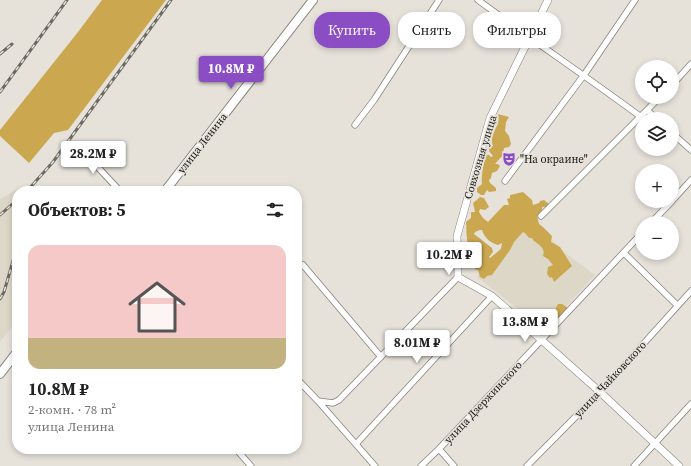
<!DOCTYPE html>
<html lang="ru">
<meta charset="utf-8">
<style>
:root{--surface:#fff;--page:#f2f2f2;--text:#222;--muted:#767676;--accent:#8b4dc3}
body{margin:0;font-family:"Source Serif 4",serif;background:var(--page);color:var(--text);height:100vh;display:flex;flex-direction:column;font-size:15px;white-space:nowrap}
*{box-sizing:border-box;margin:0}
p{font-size:13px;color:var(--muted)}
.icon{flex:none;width:22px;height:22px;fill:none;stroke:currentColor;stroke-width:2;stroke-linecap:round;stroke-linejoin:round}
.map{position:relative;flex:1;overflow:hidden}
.side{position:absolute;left:12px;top:186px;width:290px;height:268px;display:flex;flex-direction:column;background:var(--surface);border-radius:16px;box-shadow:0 2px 6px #0003}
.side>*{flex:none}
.guide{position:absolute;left:314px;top:12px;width:317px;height:36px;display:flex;gap:8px}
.tools{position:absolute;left:635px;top:60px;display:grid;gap:8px}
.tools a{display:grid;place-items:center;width:44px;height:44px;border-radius:50%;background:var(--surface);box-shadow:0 2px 6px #0003;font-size:20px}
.price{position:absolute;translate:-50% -34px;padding:0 9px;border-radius:4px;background:#fff;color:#222;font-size:13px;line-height:26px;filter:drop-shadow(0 1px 2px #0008)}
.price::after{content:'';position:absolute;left:50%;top:24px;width:12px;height:9px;margin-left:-6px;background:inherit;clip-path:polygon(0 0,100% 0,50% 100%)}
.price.on{background:var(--accent);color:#fff}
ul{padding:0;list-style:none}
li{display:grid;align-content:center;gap:8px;height:212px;padding:0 16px}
li span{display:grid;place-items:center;height:124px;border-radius:12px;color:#555}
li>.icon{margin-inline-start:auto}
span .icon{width:72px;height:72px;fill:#fffc;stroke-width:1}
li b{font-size:17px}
h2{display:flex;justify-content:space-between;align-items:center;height:48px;padding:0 16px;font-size:17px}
.chip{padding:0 14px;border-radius:16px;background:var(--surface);box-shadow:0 2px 6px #0003;font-size:14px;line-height:36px}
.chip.on{background:var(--accent);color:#fff}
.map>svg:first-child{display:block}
.built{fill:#ddd7c7}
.forest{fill:#cba850;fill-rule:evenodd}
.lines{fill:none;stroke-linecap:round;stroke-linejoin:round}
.minor-casing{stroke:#85827a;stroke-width:7}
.tertiary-casing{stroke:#85827a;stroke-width:8}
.secondary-casing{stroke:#85827a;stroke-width:10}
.minor{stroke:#fff;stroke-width:5.5}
.tertiary{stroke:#fff;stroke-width:7}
.secondary{stroke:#fff;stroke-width:8}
.rail-casing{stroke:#6c6964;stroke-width:3}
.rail{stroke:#e6e2da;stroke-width:1.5;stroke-dasharray:4.5;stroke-linecap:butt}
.labels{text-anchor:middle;stroke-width:3.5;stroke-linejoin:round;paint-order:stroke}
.street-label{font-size:11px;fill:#161512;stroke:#e6e2da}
.poi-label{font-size:11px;fill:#161512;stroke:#e6e2da;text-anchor:start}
</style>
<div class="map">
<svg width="691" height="466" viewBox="0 0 691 466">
<rect width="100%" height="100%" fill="#e6e2da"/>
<!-- built -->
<path class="built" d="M21,187l6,4h-10v130l-17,21v-143z
M528,215l36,37 31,23 -50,55 -68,-53z"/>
<!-- forest -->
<path class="forest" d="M102,0h64l-98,130 -14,3 -25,30 -29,-27v-6l78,-98z
M498,114l11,3 -3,5 -1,9 4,5 2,8 -2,3 -5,1 -1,7 -8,9h3l2,2 -3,5 -5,2 -1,5 -2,2 1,3 6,5v3l-7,1 -2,-2 -3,5h-3l-4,-3v-4l5,-4c-1,-8 1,-15 2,-23l2,-2v-4h3l2,2 2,-1 -4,-5 1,-4 3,-1c-5,-12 9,-21 5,-32z
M523,192l9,8 1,5 6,-2 1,-2 4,-1 5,4 -3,3h-4v4l-5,5 2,8 5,4 8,8 -1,6 9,5 12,19 -18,16 -2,-5 -2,1 -3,-4 1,-7 5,-2 -5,-6 -5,-3c3,-9 -5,-11 -10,-16l-1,-2h-3l-4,-5 -2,-1 -9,10 -4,8 -18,25 -5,1 -3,3 -4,-2 -2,-7 -3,-1v-3l2,-2v-6l-4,-1v-5c-8,-8 -6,-20 -7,-30l5,-4v-6h4l-2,-9 7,-6 4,1 5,9 -4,3 -5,-1 -1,3 4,6 5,4 16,-17h5l-2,-6 3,-1v-3zM480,230h2c2,7 8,13 16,15l4,-2 -1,6 -11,9 -1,-1 4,-5 -1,-4 -18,-14 1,-2z
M558,304h4l6,4 -3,4 -14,12 -2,-1v-1l-2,-2 1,-3h3z"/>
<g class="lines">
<defs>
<path id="minor" d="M478,0c54,40 109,77 163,117
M672,85l19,-21
M648,111l9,8
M355,125l19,-25 65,-100
M672,133l19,17
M79,147l41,44
M505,181l79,-106 51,-75
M672,201l19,-21
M541,216l119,-119
M651,223l21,-22
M624,253l53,52
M303,265l78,92
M297,379l21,22 57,65
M318,401l15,2 6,-3 119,-123
M356,444l136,-148
M236,449l15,17
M439,449l15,17
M421,466l18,-17 203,-216
M527,466l73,-74 91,-101
M634,466l57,-62"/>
<path id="tertiary" d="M548,0l-58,118 -33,118 1,41 34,19 108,96 79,74"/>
<path id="secondary" d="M165,191l148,-191
M0,374l17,-22"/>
</defs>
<!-- minor casing -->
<use href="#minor" class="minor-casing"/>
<!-- tertiary casing -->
<use href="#tertiary" class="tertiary-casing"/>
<!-- secondary casing -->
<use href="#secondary" class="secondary-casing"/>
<!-- minor -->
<use href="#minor" class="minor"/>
<!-- tertiary -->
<use href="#tertiary" class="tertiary"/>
<!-- secondary -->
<use href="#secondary" class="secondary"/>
<defs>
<path id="rail" d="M0,54l12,-10
M0,92l67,-92
M27,191l26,-29 118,-162
M0,215l17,-15
M0,299l4,-7 13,-45"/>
</defs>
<!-- rail casing -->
<use href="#rail" class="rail-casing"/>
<!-- rail -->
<use href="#rail" class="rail"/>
</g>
<!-- icons -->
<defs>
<symbol id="theatre-bare" viewBox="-9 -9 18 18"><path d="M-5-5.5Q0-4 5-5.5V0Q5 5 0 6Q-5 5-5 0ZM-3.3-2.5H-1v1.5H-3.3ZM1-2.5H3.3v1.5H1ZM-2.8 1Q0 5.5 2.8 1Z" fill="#8b4dc3" stroke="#e6e2da" stroke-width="2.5" paint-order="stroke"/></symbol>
</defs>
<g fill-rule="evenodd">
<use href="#theatre-bare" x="499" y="149" width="20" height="20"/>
</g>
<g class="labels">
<!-- street labels -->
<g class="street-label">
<text transform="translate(202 143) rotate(-52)" y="4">улица Ленина</text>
<text transform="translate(480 157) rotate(-73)" y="4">Совхозная улица</text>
<text transform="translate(610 379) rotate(-47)" y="4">улица Чайковского</text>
<text transform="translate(483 402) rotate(-47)" y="4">улица Дзержинского</text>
</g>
<!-- poi labels -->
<g class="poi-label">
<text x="520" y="163">"На окраине"</text>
</g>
</g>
</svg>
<div class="tools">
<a><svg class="icon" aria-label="locate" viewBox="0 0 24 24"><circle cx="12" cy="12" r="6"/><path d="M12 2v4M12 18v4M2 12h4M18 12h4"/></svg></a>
<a><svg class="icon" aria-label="layers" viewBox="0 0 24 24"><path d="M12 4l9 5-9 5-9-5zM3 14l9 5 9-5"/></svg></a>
<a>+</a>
<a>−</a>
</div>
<b class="price on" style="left:231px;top:90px">10.8M ₽</b>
<b class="price" style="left:93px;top:175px">28.2M ₽</b>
<b class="price" style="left:449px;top:276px">10.2M ₽</b>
<b class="price" style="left:525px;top:343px">13.8M ₽</b>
<b class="price" style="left:417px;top:364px">8.01M ₽</b>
<div class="guide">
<a class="chip on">Купить</a>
<a class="chip">Снять</a>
<a class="chip">Фильтры</a>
</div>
<section class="side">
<h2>Объектов: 5<svg class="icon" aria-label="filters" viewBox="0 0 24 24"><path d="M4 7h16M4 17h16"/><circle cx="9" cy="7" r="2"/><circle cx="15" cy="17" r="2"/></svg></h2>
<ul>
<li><span style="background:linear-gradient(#f6c9c9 75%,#c2b280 0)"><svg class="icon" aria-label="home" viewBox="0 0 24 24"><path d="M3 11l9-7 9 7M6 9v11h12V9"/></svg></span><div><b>10.8M ₽</b><p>2-комн. · 78 m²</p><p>улица Ленина</p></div></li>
</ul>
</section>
</div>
